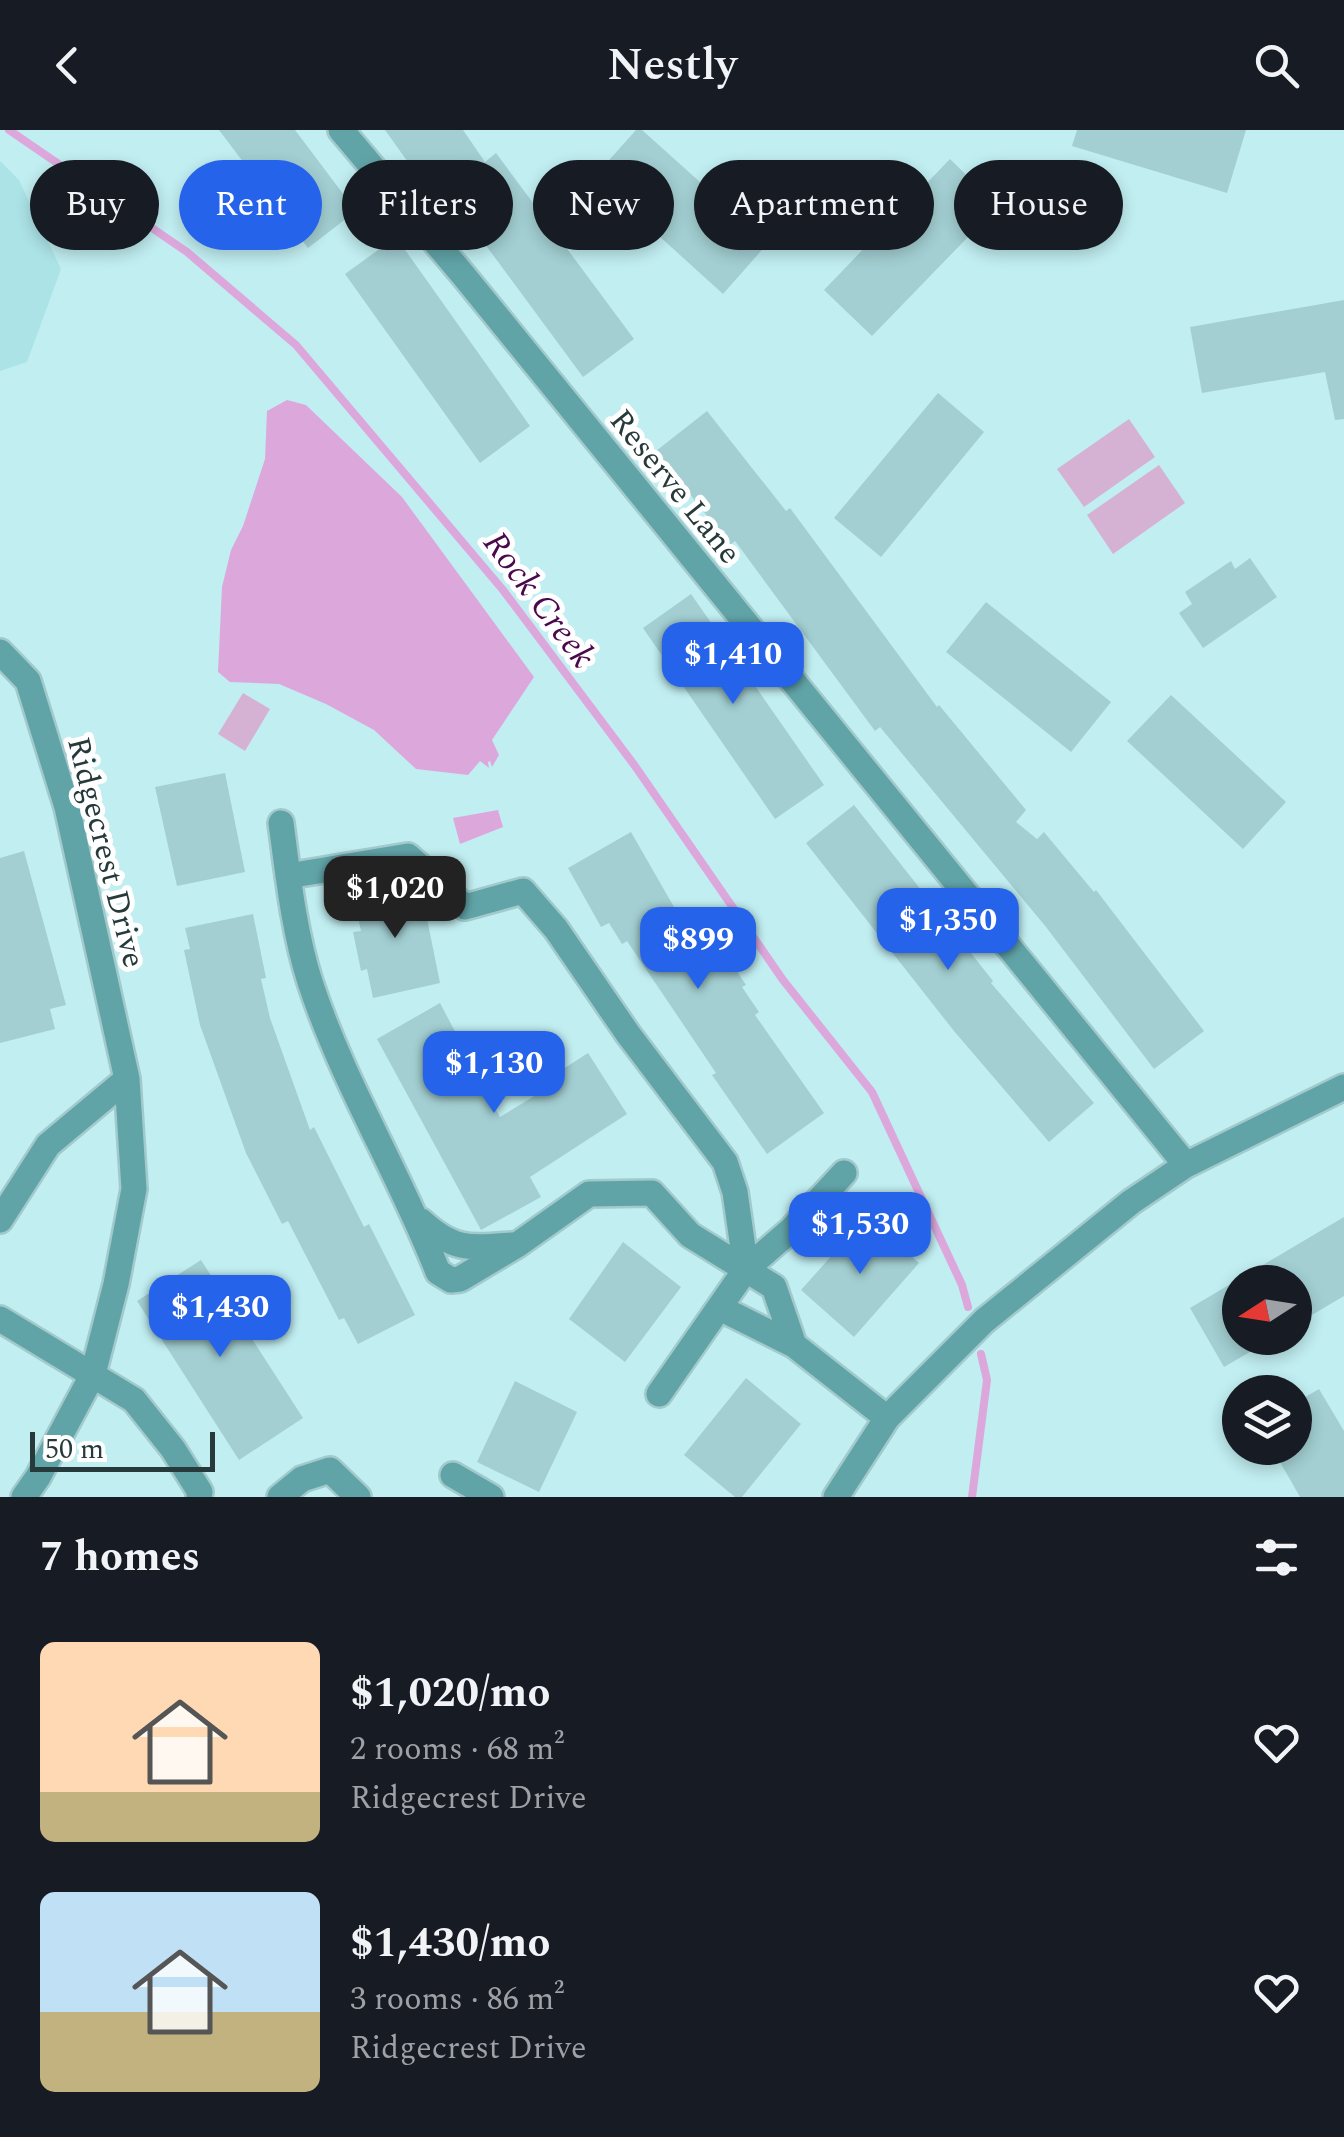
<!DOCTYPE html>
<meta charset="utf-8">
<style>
:root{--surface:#171b24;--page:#242831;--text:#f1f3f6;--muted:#9ea1a6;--accent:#2563eb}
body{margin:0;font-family:Spectral,serif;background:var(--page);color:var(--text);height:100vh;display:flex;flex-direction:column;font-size:38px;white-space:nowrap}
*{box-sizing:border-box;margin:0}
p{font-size:32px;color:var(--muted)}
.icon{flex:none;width:55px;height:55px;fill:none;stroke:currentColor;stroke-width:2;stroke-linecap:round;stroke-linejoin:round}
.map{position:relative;height:1367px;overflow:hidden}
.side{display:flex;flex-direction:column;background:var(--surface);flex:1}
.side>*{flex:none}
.top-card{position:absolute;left:30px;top:30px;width:1285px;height:90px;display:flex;gap:20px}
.needle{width:65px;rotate:258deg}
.fabs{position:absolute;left:1222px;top:1135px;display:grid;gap:20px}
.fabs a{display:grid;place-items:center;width:90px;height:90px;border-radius:50%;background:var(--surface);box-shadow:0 5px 15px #0003;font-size:50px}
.scale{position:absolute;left:30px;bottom:25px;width:185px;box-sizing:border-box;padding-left:10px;border:5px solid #273a3b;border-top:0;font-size:28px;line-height:35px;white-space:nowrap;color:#273a3b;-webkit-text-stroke:8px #fff;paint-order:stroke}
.price{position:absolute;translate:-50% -85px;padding:0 22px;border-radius:20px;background:var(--accent);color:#fff;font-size:32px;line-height:65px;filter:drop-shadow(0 2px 5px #0008)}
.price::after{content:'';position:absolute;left:50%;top:60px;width:30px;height:22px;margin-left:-15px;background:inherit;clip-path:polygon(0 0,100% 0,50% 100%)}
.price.active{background:#222;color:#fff}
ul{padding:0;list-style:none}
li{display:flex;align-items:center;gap:30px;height:250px;padding:0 40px}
li span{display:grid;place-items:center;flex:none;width:280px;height:200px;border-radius:15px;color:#555}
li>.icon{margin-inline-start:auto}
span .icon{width:120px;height:120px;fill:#fffc;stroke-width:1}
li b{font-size:42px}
h2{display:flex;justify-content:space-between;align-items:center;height:120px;padding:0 40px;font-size:42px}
.tag{padding:0 35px;border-radius:45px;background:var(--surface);box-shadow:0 5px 15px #0003;font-size:35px;line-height:90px}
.tag.active{background:var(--accent);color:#fff}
header{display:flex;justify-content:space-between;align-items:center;height:130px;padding:0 40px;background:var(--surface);font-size:45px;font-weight:600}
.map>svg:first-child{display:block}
.built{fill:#ace3e7}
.green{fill:#d5b2d4}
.water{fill:#dca8dc}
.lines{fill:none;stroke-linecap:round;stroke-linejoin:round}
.stream{stroke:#dca8dc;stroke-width:8}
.building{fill:#a3cfd2}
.minor-casing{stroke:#a2cacd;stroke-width:30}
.minor{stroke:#61a4a8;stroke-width:25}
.labels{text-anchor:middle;stroke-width:10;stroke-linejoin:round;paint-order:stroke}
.street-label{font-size:32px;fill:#273a3b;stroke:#fff}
.water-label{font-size:35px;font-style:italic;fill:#49094b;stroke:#fff}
</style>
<header><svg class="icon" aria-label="back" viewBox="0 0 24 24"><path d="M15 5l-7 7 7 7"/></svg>Nestly<svg class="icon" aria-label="search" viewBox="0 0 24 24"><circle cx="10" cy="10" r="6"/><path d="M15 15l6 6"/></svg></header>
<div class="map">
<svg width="1344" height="1367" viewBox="0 0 1344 1367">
<rect width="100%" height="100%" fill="#c1eef1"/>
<!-- built -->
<path class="built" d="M0,31l19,19 42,89 -34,93 -27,9z"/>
<!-- green -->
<path class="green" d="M1129,289l26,38 -71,50 -27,-38z
M1159,335l26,38 -72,51 -26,-39z
M243,563l27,16 -25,42 -27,-17z"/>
<!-- water -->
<path class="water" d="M287,270l19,5 96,92 132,180 -42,63 7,15 -7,12 -2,-6 -2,1 1,6 -9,-7 -12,14 -52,-6 -42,-39 -48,-26 -47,-20 -49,-2 -12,-10 4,-85 9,-37 12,-24 22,-67 2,-48z
M498,680l5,17 -43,17 -7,-26z"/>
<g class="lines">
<!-- stream -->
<path class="stream" d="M9,0l178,122 109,93 207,245 132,176 148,214 89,112 90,193 6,22
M972,1367l15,-117 -6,-26"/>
</g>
<!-- building -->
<path class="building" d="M219,0h76l61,81 -48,37z
M385,0h78l22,32 11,-9 138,186 -51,38 -152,-206 -11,8z
M636,0h6l126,113 -45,51 -129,-117z
M1077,0h169l-19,63 -155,-47z
M950,29l48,47 -126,130 -48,-46z
M396,107l134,189 -50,37 -135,-189z
M1344,170v119l-9,1 -10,-48 -123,21 -12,-66z
M938,263l46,39 -103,125 -47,-39z
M707,281l79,100 4,-3 147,199 2,-2 87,105 -10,12 21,17 7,-7 50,60 2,-2 108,141 -50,38 -108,-142 -166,-200 -5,4 -140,-190 -5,4 -74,-94z
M1250,428l27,39 -74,51 -24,-35 13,-9 -7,-12 46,-31 4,8z
M691,464l133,191 -49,34 -132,-191z
M986,472l125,100 -40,50 -125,-100z
M1171,565l115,107 -43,47 -116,-108z
M225,643l20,99 -68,14 -22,-99z
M854,675l139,176 -2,2 103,120 -45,39 -95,-111 -148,-188z
M631,702l59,103 9,-6 19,28 7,-4 21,32 -4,2 17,25 -4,3 69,98 -57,41 -55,-79 4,-2 -89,-132 -5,3 -13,-21 -8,4 -33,-59z
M24,721l42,154 -16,4 5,20 -55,14v-185z
M416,755l5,4 19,94 -67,15 -6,-29 -6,2 -8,-39 8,-1 -7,-33z
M253,784l13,64 -5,1 9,39 40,112 4,-3 50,100 5,-3 46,91 -57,29 -14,-26 -5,2 -51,-99 -6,3 -36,-71 -46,-128 -16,-75 6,-1 -5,-21z
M440,873l60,114 36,-22 -4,-6 56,-36 39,61 -97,63 11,20 -60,33 -104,-191z
M867,1086l52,47 -65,74 -53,-47z
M1344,1087v79l-49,29v-43h-55v56h34l-50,29 -34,-59z
M623,1112l58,45 -56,75 -56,-43z
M201,1130l102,158 -64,42 -102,-159z
M746,1248l55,46 -59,73h-7l-51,-42z
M515,1251l62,31 -38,80 -62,-30z
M1319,1259l25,42v66h-44l-28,-49h23v-45z"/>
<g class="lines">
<defs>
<path id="minor" d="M341,0l123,146 722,889
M0,522l28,29 39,126 60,272 7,110 -18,95 -23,90 -55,103 -14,20
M281,693c7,52 13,109 29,159 33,101 90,192 128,290l13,8 9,-1 57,-34 72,-51 63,-1 38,42 84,52 20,58 93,73
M288,746l120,-20 57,51 58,-16 33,38 72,105 97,128 10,30 11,77
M0,1090l48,-75 79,-66
M421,1091c33,30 48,27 91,24
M720,1178l74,37
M0,1189l134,81 39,49 27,43 -1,5
M659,1264l87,-125 45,-39 53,-57
M453,1345l38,22
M280,1367l22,-18 28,-9 28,27
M836,1367l51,-79 97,-97 147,-119 55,-37 158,-78"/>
</defs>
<!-- minor casing -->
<use href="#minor" class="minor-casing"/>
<!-- minor -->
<use href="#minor" class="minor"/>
</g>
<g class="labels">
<!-- street labels -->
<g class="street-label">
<text transform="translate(676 356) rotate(51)" y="11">Reserve Lane</text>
<text transform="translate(107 722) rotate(76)" y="11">Ridgecrest Drive</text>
</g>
<!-- water labels -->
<g class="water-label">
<text transform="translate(540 469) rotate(53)" y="12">Rock Creek</text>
</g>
</g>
</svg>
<div class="fabs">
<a><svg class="needle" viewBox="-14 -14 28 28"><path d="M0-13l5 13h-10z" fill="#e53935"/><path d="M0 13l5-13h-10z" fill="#9ea1a6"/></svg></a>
<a><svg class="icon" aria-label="layers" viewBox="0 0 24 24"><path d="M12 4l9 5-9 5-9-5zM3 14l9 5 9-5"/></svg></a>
</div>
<div class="scale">50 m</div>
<b class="price" style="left:733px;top:577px">$1,410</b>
<b class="price active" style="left:395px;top:811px">$1,020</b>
<b class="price" style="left:948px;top:843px">$1,350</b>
<b class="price" style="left:698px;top:862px">$899</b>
<b class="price" style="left:494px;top:986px">$1,130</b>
<b class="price" style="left:860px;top:1147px">$1,530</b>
<b class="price" style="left:220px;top:1230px">$1,430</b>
<div class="top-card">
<a class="tag">Buy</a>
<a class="tag active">Rent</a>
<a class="tag">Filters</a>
<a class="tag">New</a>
<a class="tag">Apartment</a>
<a class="tag">House</a>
</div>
</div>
<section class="side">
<h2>7 homes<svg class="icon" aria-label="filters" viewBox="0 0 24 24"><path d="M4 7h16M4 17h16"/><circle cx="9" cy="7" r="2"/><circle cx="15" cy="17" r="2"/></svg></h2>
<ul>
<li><span style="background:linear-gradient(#ffd9b3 75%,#c2b280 0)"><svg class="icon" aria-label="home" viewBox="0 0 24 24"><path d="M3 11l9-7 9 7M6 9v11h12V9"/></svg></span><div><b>$1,020/mo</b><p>2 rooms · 68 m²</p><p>Ridgecrest Drive</p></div><svg class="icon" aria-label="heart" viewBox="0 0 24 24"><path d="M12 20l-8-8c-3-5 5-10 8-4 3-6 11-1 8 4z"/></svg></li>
<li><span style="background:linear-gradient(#bfe0f5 60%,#c2b280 0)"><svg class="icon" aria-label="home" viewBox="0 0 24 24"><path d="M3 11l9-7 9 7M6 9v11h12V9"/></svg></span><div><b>$1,430/mo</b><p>3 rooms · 86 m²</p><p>Ridgecrest Drive</p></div><svg class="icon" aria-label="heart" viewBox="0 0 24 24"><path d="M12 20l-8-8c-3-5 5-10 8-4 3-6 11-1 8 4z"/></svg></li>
</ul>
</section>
